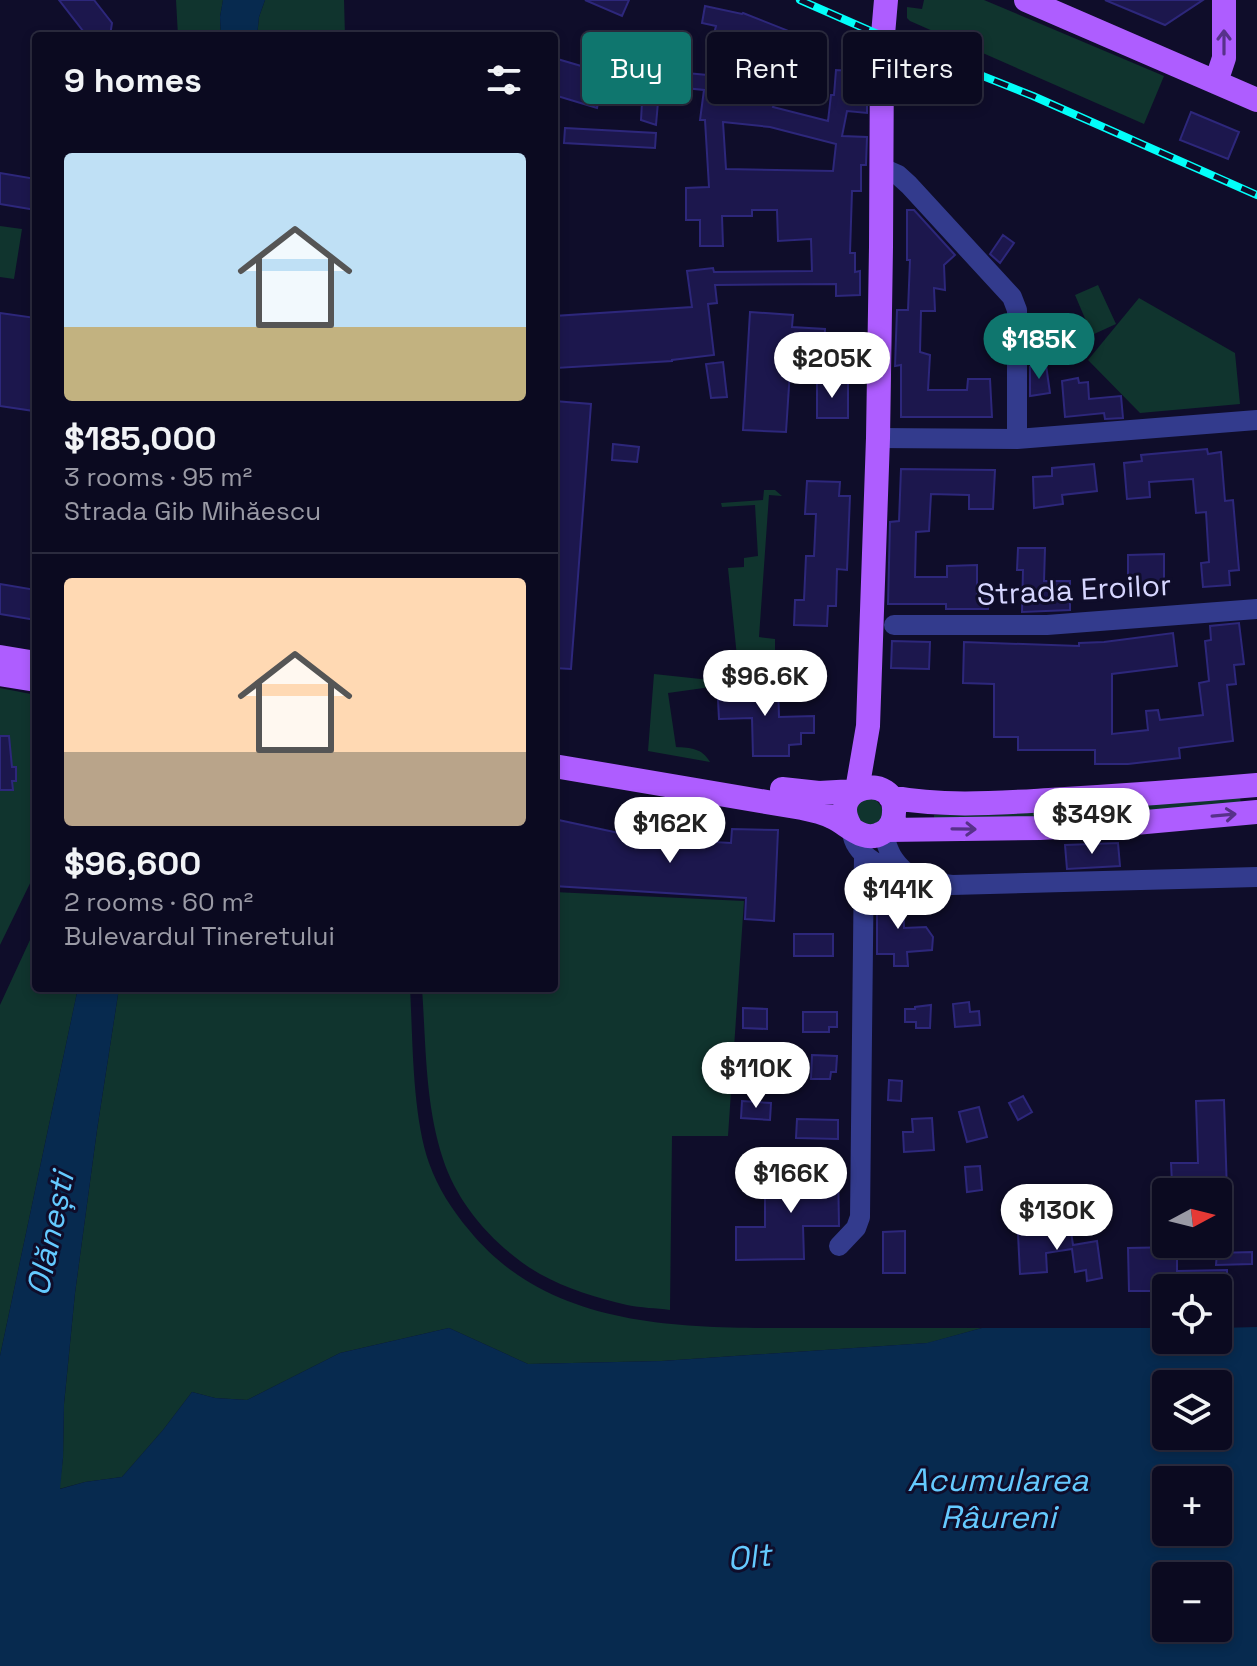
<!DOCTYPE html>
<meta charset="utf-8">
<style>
:root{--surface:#0b0a20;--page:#19182d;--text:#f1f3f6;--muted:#9a9aa5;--line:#2b2b3e;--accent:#0f766e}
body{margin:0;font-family:"Space Grotesk",sans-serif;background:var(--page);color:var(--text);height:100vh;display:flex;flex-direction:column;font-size:30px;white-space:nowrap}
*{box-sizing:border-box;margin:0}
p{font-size:26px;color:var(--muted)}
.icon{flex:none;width:44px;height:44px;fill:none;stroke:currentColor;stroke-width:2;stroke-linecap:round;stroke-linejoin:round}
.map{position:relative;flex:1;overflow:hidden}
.sheet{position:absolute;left:32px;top:32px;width:526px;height:960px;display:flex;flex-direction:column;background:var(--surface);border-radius:8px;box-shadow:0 4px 12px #0003,0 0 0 2px var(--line)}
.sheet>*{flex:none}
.guide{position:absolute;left:582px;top:32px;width:554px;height:72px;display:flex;gap:16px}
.needle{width:52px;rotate:83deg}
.buttons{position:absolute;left:1152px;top:1178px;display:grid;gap:16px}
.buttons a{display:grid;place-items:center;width:80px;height:80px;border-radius:8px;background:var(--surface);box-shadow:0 4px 12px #0003,0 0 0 2px var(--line);font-size:40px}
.price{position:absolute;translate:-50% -68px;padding:0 18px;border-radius:28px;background:#fff;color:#222;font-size:26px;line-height:52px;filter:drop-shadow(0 2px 4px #0008)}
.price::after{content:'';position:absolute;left:50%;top:48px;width:24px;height:18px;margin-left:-12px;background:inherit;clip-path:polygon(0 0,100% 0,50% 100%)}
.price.current{background:var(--accent);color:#fff}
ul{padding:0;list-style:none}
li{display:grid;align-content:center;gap:16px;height:424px;padding:0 32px}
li+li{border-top:2px solid var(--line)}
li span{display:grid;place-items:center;height:248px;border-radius:8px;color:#555}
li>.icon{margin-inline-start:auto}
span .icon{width:144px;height:144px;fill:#fffc;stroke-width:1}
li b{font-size:34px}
h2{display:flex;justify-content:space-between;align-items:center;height:96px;padding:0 32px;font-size:34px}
.chip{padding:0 28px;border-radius:8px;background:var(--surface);box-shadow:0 4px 12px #0003,0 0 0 2px var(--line);font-size:28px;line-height:72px}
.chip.current{background:var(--accent);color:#fff}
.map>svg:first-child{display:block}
.green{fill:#10342e}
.water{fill:#072a4f;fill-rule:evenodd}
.pier{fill:#0f0d2a}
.building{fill:#1c174d;stroke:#2d277b;stroke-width:2;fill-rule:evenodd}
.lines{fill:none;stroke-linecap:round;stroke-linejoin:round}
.minor{stroke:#333b8d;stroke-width:20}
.major{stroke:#ae5dff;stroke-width:24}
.rail-casing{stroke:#02fff9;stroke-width:8}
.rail{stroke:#0f0d2a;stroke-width:5;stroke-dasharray:15;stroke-linecap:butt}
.oneway{stroke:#57318a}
.labels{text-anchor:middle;stroke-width:6;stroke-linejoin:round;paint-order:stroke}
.street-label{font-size:30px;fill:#d6d6ff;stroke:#0f0d2a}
.water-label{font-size:32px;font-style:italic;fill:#64caff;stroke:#0f0d2a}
</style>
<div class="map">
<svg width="1257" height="1666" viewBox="0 0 1257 1666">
<rect width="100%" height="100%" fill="#0f0d2a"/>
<!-- green -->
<path class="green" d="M176,0h47l-3,17 1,19h-43z
M265,0h79l1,36h-88l2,-19z
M924,0h60l180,76 -20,48 -234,-103 -3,-3v-11l15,2z
M0,226l22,3 -8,50 -14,-2z
M1098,285l18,39 -24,11 -17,-40z
M1139,298l96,55 5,51 -100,9 -52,-53z
M764,490h11l7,6 -13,-1 -10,142 16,2v23l-33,-1 -5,-4 -9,-89 16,-1v-9l14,-2 -3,-51 -33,2 -1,-4 42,-3z
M654,674l56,6 1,7 -43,6 8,54c15,1 26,1 34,15l-62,-11z
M0,688l36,7v176l-36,74z
M1240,797l1,7 -248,20 -59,-2v-7h59z
M869,798l8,3 6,8 -1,9 -6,8 -15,-1 -6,-16 2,-5z
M554,892l190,9 -16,235h-56l-2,174c-14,-2 -29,-2 -43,-5 -30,-7 -60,-16 -87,-31 -43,-25 -82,-68 -97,-115 -18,-55 -17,-114 -21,-171h132z
M36,927v61h42l-78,368v-351z
M119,988h291c3,53 2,125 19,175 9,25 23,47 40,67 81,100 214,98 331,98 61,0 122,0 182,0l-54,15 -266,18 -134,3 -79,-36 -109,25 -93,47 -32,-2 -23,-6 -29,38 -41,47 -37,5 -26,7 4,-31 1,-54 11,-111 22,-163z"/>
<!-- water -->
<path class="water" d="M223,0h42l-6,17 -2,19h-36l-1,-19z
M78,988h41l-22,142 -22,163 -11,111 -1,54 -3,31 25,-7 37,-5 41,-47 29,-38 23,6 32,2 93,-47 109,-25 79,36 134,-3 265,-18 55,-15h184v12h52v-12l39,-1v339h-1257v-310zM1166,1384h52v52h-52zM1166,1480h52v52h-52zM1166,1576h52v52h-52z"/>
<!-- pier -->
<path class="pier" d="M982,1324h184v4h-199z"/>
<!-- building -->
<path class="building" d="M59,0h35l18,23 -2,13h-23z
M585,0h44l-7,16z
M1105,0h98l-38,25z
M705,6l37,8 1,-1 81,32 -6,15 -30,-12 -15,59 55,14 3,-26h3l2,-25 31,2v41l-20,-2 -5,25 25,1 -1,28h-5v26h-9l-2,62h5v19l5,-1v24l-24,1v-12l-121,1 2,18 -9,1 6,51 -42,5v1l-116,7 -2,-52 138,-9 -5,-36 26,-3 1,4 98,-1 -1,-32 -33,2 -1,-31h-25v6h-30l1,30h-23v-26h-14v-32l23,-1 -4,-67h-5l4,-30 -29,-3 1,-15 42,4 -2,24 35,4 10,-38 -31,-8 6,-20 -22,-4 2,-8 -14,-3zM723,122l47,5 66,17 -3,27 -107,-2z
M554,58l51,15 -8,35 -43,-13z
M642,102h16l-2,23 -15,-5z
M1191,112l48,20 -11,27 -48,-19z
M565,128l91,5 -1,15 -91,-5z
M0,173l36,6v31l-36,-6z
M907,210h7l41,45 -11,10 1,25 -11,-2 1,23h-14l-1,41 10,3 -2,35h39l1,-11h22l2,38h-91v-52l-6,1 2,-56h11l2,-50h-3z
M1003,235l11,8 -14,20 -10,-9z
M750,312l43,3 -1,12 33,2 -1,27 -33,-1 -5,77 -43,-2z
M0,313l36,5v80l-2,13 -34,-5z
M723,362l4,35 -16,1 -5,-34z
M1046,365l4,28 -20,3v-29z
M1078,378l1,5 9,-1 1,17 32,-3 2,22 -18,1 -1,-6 -39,4 -3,-36z
M817,381h31v37h-31z
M554,401l37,3 -20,265 -17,-1z
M613,444l26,3 -2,15 -25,-2z
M1207,449l1,5 13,-2 4,49 8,-1 6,70 -10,1 1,14 -27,2 -2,-24 8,-1 -3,-50 -10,1 -3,-34 -44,3 1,15 -23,2 -3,-36 18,-2 -1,-6z
M1094,464l3,27 -35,4 1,9 -29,4 -1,-31 19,-1v-8z
M901,469l94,1 -2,39h-24v-14l-38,-1 -2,37 -13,1 -1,45h32v-11l30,-1v28l12,1 -1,15h-42v-5h-58l2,-82 9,-1z
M807,481l33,1 -1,14h11l-3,74 -10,-1 -1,37h-8l-1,20 -33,-1 1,-25h9l2,-44h8l2,-42h-11z
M1018,548h27l-1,33h26v29l-48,2 1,-42h-6z
M1164,554v31l-24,1v-10h-12v-21z
M0,584l36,6v30l-36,-6z
M1239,623l5,41 -10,1 2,19 -9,1 6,56 -54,7 1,10 -52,6h-33v-14h-77v-13h-24v-53l-31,-1 1,-41 115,4v-3l25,-1 69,-9 4,33 -65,8v60l36,-4 -2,-19 12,-1 2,10 43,-5 -4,-32 10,-2 -4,-40 6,-1 -1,-14z
M892,641l38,1 -1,27 -38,-1z
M778,682l1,35 35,-1v17h-13v11l-12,1v11h-36l-1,-38 -33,1 -1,-19 12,-1 1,-16z
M0,736h9l3,31h4v14h-4l1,9h-13z
M554,819l88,19 89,5 1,-14 46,1 -4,91 -29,-2 1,-21 -192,-12z
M1118,843l2,23 -53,3 -2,-24z
M903,893l1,35 22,-1 7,10 -1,13 -25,2 1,14h-14v-12h-17v-60z
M794,934h39v22h-39z
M969,1002l1,10 9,-1 1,14 -25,2 -2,-23z
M931,1005l-1,23h-14v-6h-11v-13h10v-2z
M743,1008l24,1v20l-24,-1z
M803,1012h34v15h-8v5h-26z
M812,1055l25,1 -1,16h-5l-1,7h-19z
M889,1080l13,1 -1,20 -13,-1z
M1023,1096l9,16 -14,8 -9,-17z
M1224,1100l3,92h-28v-10l-27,1 -1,-20h27l-2,-62z
M742,1101l29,2 -1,17 -29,-2z
M979,1107l8,30 -20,5 -8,-30z
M932,1118l2,32 -30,2 -1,-20h10l-1,-13z
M797,1119l41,1v19l-42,-1z
M980,1166l2,24 -15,2 -2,-25z
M838,1168l1,58h-36l1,33 -68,1v-33h29v-49h38v-9z
M1098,1192l2,25 -28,2 -2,-25z
M1070,1225l3,20 24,-4 5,37 -15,3 -1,-11 -11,2 -3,-23 -26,4 1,19 -27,2 -2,-40 29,-2v-4z
M905,1231v42h-22v-41z
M1177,1247v24l50,-1v15h-10v3h-51v3h-37l-1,-43z
M1252,1252v12l-36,1 1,-12z"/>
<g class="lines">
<!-- minor -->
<path class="minor" d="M882,168l16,7 11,10 103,112 5,13v129
M878,438l139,1 240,-19
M894,625h153l210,-16
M851,828c1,6 2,13 6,18 16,25 67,36 95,39l305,-8
M884,833c3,17 9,29 23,40
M839,1246l17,-18 4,-11 4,-362"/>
<!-- major -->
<path class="major" d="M1026,0l231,100
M1216,82l8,-24v-58
M0,657l36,6
M0,674l36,6
M554,766l248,42c10,2 20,4 30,9 16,7 31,27 50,16 8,-4 12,-12 12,-21 3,-40 -68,-28 -44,14
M782,789l37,4 36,-2
M857,790l11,-64 10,-288 3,-191 1,-201 4,-46
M890,797c53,10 106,6 159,3 69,-4 139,-9 208,-15
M887,830l153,-2 95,-5 122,-11"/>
<defs>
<path id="rail" d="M800,0l82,36 151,60 224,99"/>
</defs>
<!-- rail casing -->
<use href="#rail" class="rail-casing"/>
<!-- rail -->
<use href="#rail" class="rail"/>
</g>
<!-- one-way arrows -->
<defs><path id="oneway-shaft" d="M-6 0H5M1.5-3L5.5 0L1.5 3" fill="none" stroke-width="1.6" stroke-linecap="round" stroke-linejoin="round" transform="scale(2)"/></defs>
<g class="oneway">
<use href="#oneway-shaft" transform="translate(1224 42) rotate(-90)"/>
<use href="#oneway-shaft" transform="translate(1224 815) rotate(-5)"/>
<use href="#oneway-shaft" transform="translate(964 829) rotate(1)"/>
</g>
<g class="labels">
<!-- street labels -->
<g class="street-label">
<text transform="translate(1074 590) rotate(-3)" y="10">Strada Eroilor</text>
</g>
<!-- water labels -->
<g class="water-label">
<text transform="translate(50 1234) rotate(-78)" y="11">Olănești</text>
<text x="998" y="1491">Acumularea<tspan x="998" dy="37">Râureni</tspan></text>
<text transform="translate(749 1557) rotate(-7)" y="11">Olt</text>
</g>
</g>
</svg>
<div class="buttons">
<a><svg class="needle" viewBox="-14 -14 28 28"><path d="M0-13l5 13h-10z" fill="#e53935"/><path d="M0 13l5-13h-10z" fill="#9a9aa5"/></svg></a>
<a><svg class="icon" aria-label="locate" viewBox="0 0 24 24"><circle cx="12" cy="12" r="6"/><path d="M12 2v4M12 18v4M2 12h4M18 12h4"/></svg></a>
<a><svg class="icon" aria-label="layers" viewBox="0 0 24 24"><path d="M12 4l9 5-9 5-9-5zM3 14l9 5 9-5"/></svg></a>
<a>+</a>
<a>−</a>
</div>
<b class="price current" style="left:1039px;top:381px">$185K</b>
<b class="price" style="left:832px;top:400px">$205K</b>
<b class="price" style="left:765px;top:718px">$96.6K</b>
<b class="price" style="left:1092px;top:856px">$349K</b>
<b class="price" style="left:670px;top:865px">$162K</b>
<b class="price" style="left:898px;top:931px">$141K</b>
<b class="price" style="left:756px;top:1110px">$110K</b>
<b class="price" style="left:791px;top:1215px">$166K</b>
<b class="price" style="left:1057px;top:1252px">$130K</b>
<div class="guide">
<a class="chip current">Buy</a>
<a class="chip">Rent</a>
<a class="chip">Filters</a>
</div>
<section class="sheet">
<h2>9 homes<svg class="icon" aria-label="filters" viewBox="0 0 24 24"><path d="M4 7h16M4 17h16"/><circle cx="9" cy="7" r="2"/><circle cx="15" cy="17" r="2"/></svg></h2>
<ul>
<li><span style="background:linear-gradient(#bfe0f5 70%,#c2b280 0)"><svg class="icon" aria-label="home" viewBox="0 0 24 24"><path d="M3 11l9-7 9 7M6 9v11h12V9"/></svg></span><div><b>$185,000</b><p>3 rooms · 95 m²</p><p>Strada Gib Mihăescu</p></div></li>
<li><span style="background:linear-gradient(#ffd9b3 70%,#b9a48a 0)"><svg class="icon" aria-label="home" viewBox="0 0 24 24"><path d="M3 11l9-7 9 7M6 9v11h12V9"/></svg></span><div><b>$96,600</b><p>2 rooms · 60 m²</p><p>Bulevardul Tineretului</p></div></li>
</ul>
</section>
</div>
